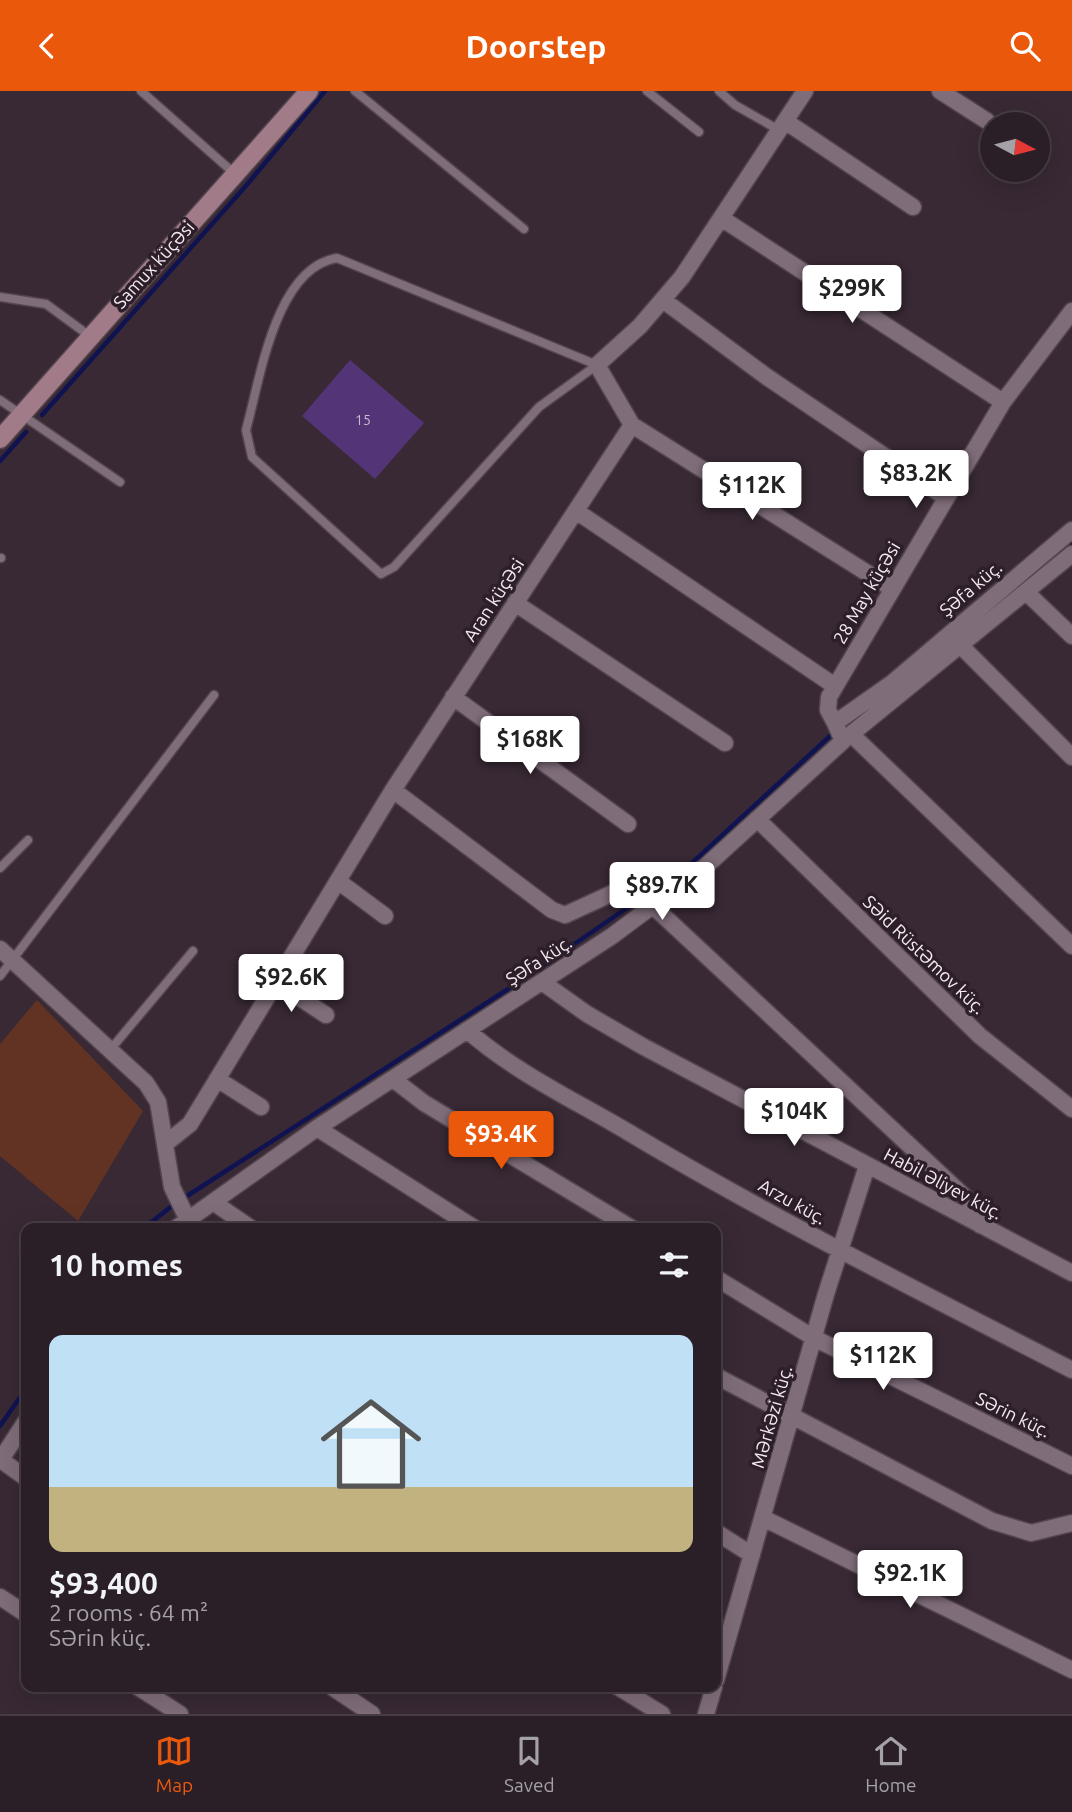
<!DOCTYPE html>
<meta charset="utf-8">
<style>
:root{--surface:#2a1f27;--page:#32272f;--text:#f1f3f6;--muted:#a5a2a7;--line:#463d44;--accent:#ea580c}
body{margin:0;font-family:Ubuntu,sans-serif;background:var(--page);color:var(--text);height:100vh;display:flex;flex-direction:column;font-size:26px;white-space:nowrap}
*{box-sizing:border-box;margin:0}
p{font-size:23px;color:var(--muted)}
.icon{flex:none;width:38px;height:38px;fill:none;stroke:currentColor;stroke-width:2;stroke-linecap:round;stroke-linejoin:round}
.map{position:relative;flex:1;overflow:hidden}
.sheet{position:absolute;left:21px;top:1132px;width:700px;height:469px;display:flex;flex-direction:column;background:var(--surface);border-radius:14px;box-shadow:0 7px 28px #0002,0 0 0 2px var(--line)}
.sheet>*{flex:none}
.needle{width:46px;rotate:97deg}
.tools{position:absolute;left:980px;top:21px;display:grid;gap:14px}
.tools a{display:grid;place-items:center;width:70px;height:70px;border-radius:50%;background:var(--surface);box-shadow:0 7px 28px #0002,0 0 0 2px var(--line);font-size:35px}
.price{position:absolute;translate:-50% -60px;padding:0 16px;border-radius:7px;background:#fff;color:#222;font-size:23px;line-height:46px;filter:drop-shadow(0 2px 4px #0008)}
.price::after{content:'';position:absolute;left:50%;top:42px;width:21px;height:16px;margin-left:-10px;background:inherit;clip-path:polygon(0 0,100% 0,50% 100%)}
.price.on{background:var(--accent);color:#fff}
ul{padding:0;list-style:none}
li{display:grid;align-content:center;gap:14px;height:371px;padding:0 28px}
li span{display:grid;place-items:center;height:217px;border-radius:14px;color:#555}
li>.icon{margin-inline-start:auto}
span .icon{width:126px;height:126px;fill:#fffc;stroke-width:1}
li b{font-size:30px}
h2{display:flex;justify-content:space-between;align-items:center;height:84px;padding:0 28px;font-size:30px}
header{display:flex;justify-content:space-between;align-items:center;height:91px;padding:0 28px;background:var(--accent);color:#fff;font-size:32px;font-weight:700}
.tab-bar{display:flex;justify-content:space-around;align-items:center;height:98px;border-top:2px solid var(--line);background:var(--surface);font-size:19px;color:var(--muted)}
.tab-bar a{display:grid;justify-items:center;gap:4px}
.tab-bar .on{color:var(--accent)}
.map>svg:first-child{display:block}
.green{fill:#623323}
.lines{fill:none;stroke-linecap:round;stroke-linejoin:round}
.stream{stroke:#0f1352;stroke-width:4.5}
.building{fill:#533477}
.service-casing{stroke:#53454f;stroke-width:11}
.minor-casing{stroke:#53454f;stroke-width:19}
.secondary-casing{stroke:#53454f;stroke-width:21}
.service{stroke:#7f6d7a;stroke-width:8}
.minor{stroke:#7f6d7a;stroke-width:16}
.secondary{stroke:#a27b89;stroke-width:18}
.labels{text-anchor:middle;stroke-width:7;stroke-linejoin:round;paint-order:stroke}
.number-label{font-size:14px;fill:#cdbdd4}
.street-label{font-size:18px;fill:#f6ebf3;stroke:#2d1f2a}
</style>
<header><svg class="icon" aria-label="back" viewBox="0 0 24 24"><path d="M15 5l-7 7 7 7"/></svg>Doorstep<svg class="icon" aria-label="search" viewBox="0 0 24 24"><circle cx="10" cy="10" r="6"/><path d="M15 15l6 6"/></svg></header>
<div class="map">
<svg width="1072" height="1623" viewBox="0 0 1072 1623">
<rect width="100%" height="100%" fill="#382934"/>
<!-- green -->
<path class="green" d="M37,909l106,111 -65,110 -78,-65v-112z"/>
<g class="lines">
<!-- stream -->
<path class="stream" d="M42,324l203,-228 80,-96
M0,370l26,-29
M1045,472l27,-20
M187,1105l332,-214 172,-118 139,-128
M143,1138l30,-24
M0,1335l26,-37"/>
</g>
<!-- building -->
<path class="building" d="M350,269l74,63 -49,56 -73,-63z"/>
<g class="lines">
<defs>
<path id="service" d="M141,0l94,83
M355,0l169,138
M647,0l52,41
M719,0l16,14 44,25
M337,167l260,107 -58,42 -145,160 -13,7 -129,-117 -6,-27c14,-50 29,-162 91,-172z
M0,206l46,7 45,33
M0,309l120,82
M0,467h1
M0,777l28,-28
M0,885l214,-281
M110,959l83,-99"/>
<path id="minor" d="M940,0l47,30
M785,30l128,86
M721,127l282,184
M663,209l104,77 178,120
M632,334l259,163
M576,420l259,175
M1026,501l46,44
M515,512l210,140
M960,554l112,112
M453,606l175,127
M835,632l-7,-13 1,-13 174,-295 69,-91
M851,643l221,212
M845,648l227,-185
M393,699l159,120 13,5 76,-35
M757,728l223,217 92,73
M338,790l47,35
M653,815l314,293 10,12 3,14
M0,858l146,134 12,19 14,85 16,33
M276,891l50,33
M542,891l45,32 57,33 428,226
M467,939c47,42 107,70 161,102 144,86 295,161 444,238
M217,988l44,28
M393,988l31,24 209,126
M317,1037l159,101
M165,1053l25,-20 203,-334 239,-365 -35,-60 43,-39 42,-49 123,-186
M213,1111l39,27
M175,1138l142,-101 295,-192 94,-70 137,-125 -8,-18 57,-40 180,-153
M716,1187l98,60 258,128
M716,1285l276,145 39,12 41,-10
M1,1369l25,18
M0,1370l26,-40
M763,1427l309,152
M716,1441l36,23
M0,1506l26,17
M716,1589l110,-386 41,-128
M138,1596l42,27
M332,1596l40,27
M618,1596l44,27
M706,1623l8,-27"/>
<path id="secondary" d="M0,348l309,-348"/>
</defs>
<!-- service casing -->
<use href="#service" class="service-casing"/>
<!-- minor casing -->
<use href="#minor" class="minor-casing"/>
<!-- secondary casing -->
<use href="#secondary" class="secondary-casing"/>
<!-- service -->
<use href="#service" class="service"/>
<!-- minor -->
<use href="#minor" class="minor"/>
<!-- secondary -->
<use href="#secondary" class="secondary"/>
</g>
<g class="labels">
<!-- number labels -->
<g class="number-label">
<text x="363" y="334">15</text>
</g>
<!-- street labels -->
<g class="street-label">
<text transform="translate(154 174) rotate(-48)" y="6">Samux küçəsi</text>
<text transform="translate(971 498) rotate(-40)" y="6">Şəfa küç.</text>
<text transform="translate(867 502) rotate(-60)" y="6">28 May küçəsi</text>
<text transform="translate(494 509) rotate(-57)" y="6">Aran küçəsi</text>
<text transform="translate(924 864) rotate(44)" y="6">Səid Rüstəmov küç.</text>
<text transform="translate(539 870) rotate(-33)" y="6">Şəfa küç.</text>
<text transform="translate(943 1093) rotate(28)" y="6">Habil Əliyev küç.</text>
<text transform="translate(792 1111) rotate(29)" y="6">Arzu küç.</text>
<text transform="translate(1013 1324) rotate(26)" y="6">Sərin küç.</text>
<text transform="translate(772 1326) rotate(-74)" y="6">Mərkəzi küç.</text>
</g>
</g>
</svg>
<div class="tools">
<a><svg class="needle" viewBox="-14 -14 28 28"><path d="M0-13l5 13h-10z" fill="#e53935"/><path d="M0 13l5-13h-10z" fill="#a5a2a7"/></svg></a>
</div>
<b class="price" style="left:852px;top:234px">$299K</b>
<b class="price" style="left:916px;top:419px">$83.2K</b>
<b class="price" style="left:752px;top:431px">$112K</b>
<b class="price" style="left:530px;top:685px">$168K</b>
<b class="price" style="left:662px;top:831px">$89.7K</b>
<b class="price" style="left:291px;top:923px">$92.6K</b>
<b class="price" style="left:794px;top:1057px">$104K</b>
<b class="price on" style="left:501px;top:1080px">$93.4K</b>
<b class="price" style="left:883px;top:1301px">$112K</b>
<b class="price" style="left:910px;top:1519px">$92.1K</b>
<section class="sheet">
<h2>10 homes<svg class="icon" aria-label="filters" viewBox="0 0 24 24"><path d="M4 7h16M4 17h16"/><circle cx="9" cy="7" r="2"/><circle cx="15" cy="17" r="2"/></svg></h2>
<ul>
<li><span style="background:linear-gradient(#bfe0f5 70%,#c2b280 0)"><svg class="icon" aria-label="home" viewBox="0 0 24 24"><path d="M3 11l9-7 9 7M6 9v11h12V9"/></svg></span><div><b>$93,400</b><p>2 rooms · 64 m²</p><p>Sərin küç.</p></div></li>
</ul>
</section>
</div>
<nav class="tab-bar">
<a class="on"><svg class="icon" aria-label="map" viewBox="0 0 24 24"><path d="M3 6l6-2 6 2 6-2v14l-6 2-6-2-6 2zM9 4v14M15 6v14"/></svg>Map</a>
<a><svg class="icon" aria-label="saved" viewBox="0 0 24 24"><path d="M7 4h10v16l-5-4-5 4z"/></svg>Saved</a>
<a><svg class="icon" aria-label="home" viewBox="0 0 24 24"><path d="M3 11l9-7 9 7M6 9v11h12V9"/></svg>Home</a>
</nav>
